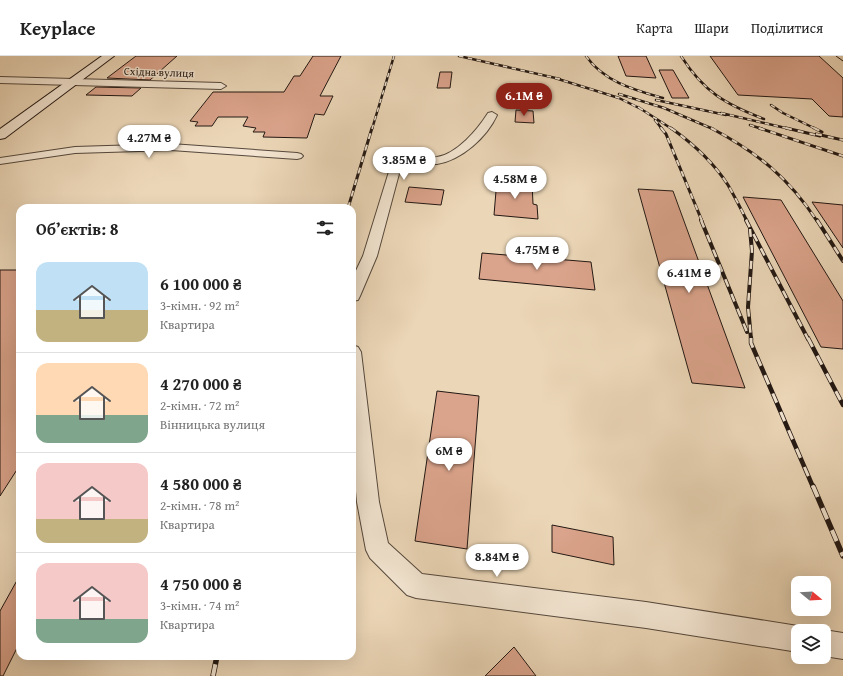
<!DOCTYPE html>
<html lang="uk">
<meta charset="utf-8">
<style>
:root{--surface:#fff;--page:#f2f2f2;--text:#222;--muted:#767676;--line:#e0e0e0;--accent:#8f2418}
body{margin:0;font-family:"Gentium Book Plus",serif;background:var(--page);color:var(--text);height:100vh;display:flex;flex-direction:column;font-size:15px;white-space:nowrap}
*{box-sizing:border-box;margin:0}
p{font-size:13px;color:var(--muted)}
.icon{flex:none;width:22px;height:22px;fill:none;stroke:currentColor;stroke-width:2;stroke-linecap:round;stroke-linejoin:round}
.map{position:relative;flex:1;overflow:hidden}
.drawer{position:absolute;left:16px;top:148px;width:340px;height:456px;display:flex;flex-direction:column;background:var(--surface);border-radius:12px;box-shadow:0 4px 16px #0002}
.drawer>*{flex:none}
.needle{width:26px;rotate:108deg}
.tools{position:absolute;left:791px;top:520px;display:grid;gap:8px}
.tools a{display:grid;place-items:center;width:40px;height:40px;border-radius:8px;background:var(--surface);box-shadow:0 4px 16px #0002;font-size:20px}
.price{position:absolute;translate:-50% -34px;padding:0 9px;border-radius:14px;background:#fff;color:#222;font-size:13px;line-height:26px;filter:drop-shadow(0 1px 2px #0008)}
.price::after{content:'';position:absolute;left:50%;top:24px;width:12px;height:9px;margin-left:-6px;background:inherit;clip-path:polygon(0 0,100% 0,50% 100%)}
.price.active{background:var(--accent);color:#fff}
ul{padding:0;list-style:none}
li{display:flex;align-items:center;gap:12px;height:100px;padding:0 20px}
li+li{border-top:1px solid var(--line)}
li span{display:grid;place-items:center;flex:none;width:112px;height:80px;border-radius:12px;color:#555}
li>.icon{margin-inline-start:auto}
span .icon{width:48px;height:48px;fill:#fffc;stroke-width:1}
li b{font-size:17px}
h2{display:flex;justify-content:space-between;align-items:center;height:48px;padding:0 20px;font-size:17px}
header{display:flex;align-items:center;gap:24px;box-sizing:border-box;height:56px;padding:0 20px;background:var(--surface);border-bottom:1px solid var(--line)}
header strong{font-size:19px}
nav{display:flex;gap:22px;margin-inline-start:auto;font-size:14px}
.map>svg:first-child{display:block}
.building{fill:#daa38b;stroke:#231813}
.lines{fill:none;stroke-linecap:round;stroke-linejoin:round}
.street-casing{stroke:#55483c;stroke-width:2}
.secondary-casing{stroke:#231813;stroke-width:2}
.street{fill:#f2e4d0;fill-rule:evenodd}
.secondary{fill:#f2e4d0;fill-rule:evenodd}
.tram{stroke:#231813;stroke-width:1}
.rail-far4-casing{stroke:#231813;stroke-width:2.5}
.rail-far3-casing{stroke:#231813;stroke-width:3}
.rail-far2-casing{stroke:#231813;stroke-width:4}
.rail-far1-casing{stroke:#231813;stroke-width:4.5}
.rail-casing{stroke:#231813;stroke-width:5.5}
.rail-far4{stroke:#f2e4d0;stroke-width:1.5;stroke-dasharray:4.5;stroke-linecap:butt}
.rail-far3{stroke:#f2e4d0;stroke-width:2;stroke-dasharray:6;stroke-linecap:butt}
.rail-far2{stroke:#f2e4d0;stroke-width:2.5;stroke-dasharray:8;stroke-linecap:butt}
.rail-far1{stroke:#f2e4d0;stroke-width:3;stroke-dasharray:10;stroke-linecap:butt}
.rail{stroke:#f2e4d0;stroke-width:4;stroke-dasharray:12;stroke-linecap:butt}
.labels{text-anchor:middle;stroke-width:3;stroke-linejoin:round;paint-order:stroke}
.far-street-label{font-size:11px;fill:#231813;stroke:#f2e4d0}
</style>
<header>
<strong>Keyplace</strong>
<nav><a>Карта</a><a>Шари</a><a>Поділитися</a></nav>
</header>
<div class="map">
<svg width="843" height="620" viewBox="0 0 843 620">
<rect width="100%" height="100%" fill="#ebd6b7"/>
<filter id="stains"><feTurbulence type="fractalNoise" baseFrequency=".005" numOctaves="4"/><feColorMatrix values="0 0 0 0 .2 0 0 0 0 .09 0 0 0 0 .02 0 0 0 .5 -.17"/></filter>
<radialGradient id="worn" r=".72"><stop offset=".6" stop-color="#630" stop-opacity="0"/><stop offset="1" stop-color="#630" stop-opacity=".3"/></radialGradient>
<!-- building -->
<path class="building" d="M136,0h41l-27,24 -43,-2z
M313,0h28l-21,40h13l-9,19 -9,-1 -8,24 -44,-1 2,-5h-12l3,-4 -13,-2 5,-9h-30l-6,9h-17l3,-4 -8,-1 23,-29h71l10,-16h6z
M618,0h28l10,22 -30,-2z
M710,0h109l24,22v39l-14,-1 -17,-17 -74,-4z
M659,14h14l16,28h-17z
M440,16h12l-2,16h-13z
M96,31l45,1 -9,8 -46,-1z
M516,54l17,1 1,12 -19,-1z
M497,123l35,3 1,22 4,1 1,14 -44,-4z
M409,131l35,3 -3,15 -36,-3z
M638,133l35,2 72,197 -53,-5z
M743,141l38,3 62,101v48l-22,-2z
M812,146l31,3v43z
M482,197l109,9 4,28 -116,-11z
M0,214h20v195l-20,31z
M437,335l42,5 -12,153 -52,-8z
M552,469l61,12 1,28 -62,-13z
M20,519v67l-17,34h-3v-65z
M514,591l22,29h-51z"/>
<g class="lines">
<defs>
<path id="street" d="M0,21l221,6 5,3 -5,3 -221,-6z
M492,56l5,3c-10,22 -35,45 -60,49 -13,1 -25,-1 -37,6l-23,86 -17,40 -2,4 -6,1v-22l11,-23 28,-91c15,-8 30,-6 46,-8 20,-3 41,-28 51,-44z
M171,88l126,9 4,1 2,2 -2,2 -4,1 -126,-9 -96,3 -75,11v-6l75,-11z
M352,289l6,2 3,5 18,150 9,41 34,31 224,28 152,24 10,5h-10v21l-152,-24 -230,-30 -9,-3 -37,-37 -4,-8 -9,-48 -5,-54z
M824,574l19,3v26l-19,-3v-25h-3z"/>
<path id="secondary" d="M102,0h12l-109,82 -5,1v-10z"/>
</defs>
<!-- street casing -->
<use href="#street" class="street-casing"/>
<!-- secondary casing -->
<use href="#secondary" class="secondary-casing"/>
<!-- street -->
<use href="#street" class="street"/>
<!-- secondary -->
<use href="#secondary" class="secondary"/>
<!-- tram -->
<path class="tram" d="M836,0l7,5"/>
<defs>
<path id="rail-far4" d="M459,0l101,23
M586,0c18,26 49,34 77,42
M681,0c23,36 44,48 83,63
M555,22l64,20 24,12
M619,38l45,14 49,21
M656,44l70,15
M771,49l12,8 33,16
M638,51l34,22
M721,57l69,16
M655,64l7,9
M750,69l12,4
M372,73l22,-73"/>
<path id="rail-far3" d="M661,72l5,6 36,87
M671,72c21,15 43,35 57,57 7,12 13,24 19,36
M711,72c47,25 77,49 106,93
M759,72l84,28
M786,72l34,8
M814,72l8,4
M816,78l27,6
M348,152l24,-80"/>
<path id="rail-far2" d="M701,164l46,112
M746,164l62,119
M817,164l26,41
M750,173l2,22 -4,56 3,32"/>
<path id="rail-far1" d="M751,282v5l62,144
M808,282l35,67"/>
<path id="rail" d="M813,430l30,70
M213,620l4,-20"/>
</defs>
<!-- rail-far4 casing -->
<use href="#rail-far4" class="rail-far4-casing"/>
<!-- rail-far3 casing -->
<use href="#rail-far3" class="rail-far3-casing"/>
<!-- rail-far2 casing -->
<use href="#rail-far2" class="rail-far2-casing"/>
<!-- rail-far1 casing -->
<use href="#rail-far1" class="rail-far1-casing"/>
<!-- rail casing -->
<use href="#rail" class="rail-casing"/>
<!-- rail-far4 -->
<use href="#rail-far4" class="rail-far4"/>
<!-- rail-far3 -->
<use href="#rail-far3" class="rail-far3"/>
<!-- rail-far2 -->
<use href="#rail-far2" class="rail-far2"/>
<!-- rail-far1 -->
<use href="#rail-far1" class="rail-far1"/>
<!-- rail -->
<use href="#rail" class="rail"/>
</g>
<g class="labels">
<!-- far-street labels -->
<g class="far-street-label">
<text transform="translate(159 16) rotate(2)" y="4">Східна вулиця</text>
</g>
</g>
<rect width="100%" height="100%" filter="url(#stains)"/>
<rect width="100%" height="100%" fill="url(#worn)"/>
</svg>
<div class="tools">
<a><svg class="needle" viewBox="-14 -14 28 28"><path d="M0-13l5 13h-10z" fill="#e53935"/><path d="M0 13l5-13h-10z" fill="#767676"/></svg></a>
<a><svg class="icon" aria-label="layers" viewBox="0 0 24 24"><path d="M12 4l9 5-9 5-9-5zM3 14l9 5 9-5"/></svg></a>
</div>
<b class="price active" style="left:524px;top:61px">6.1M ₴</b>
<b class="price" style="left:149px;top:103px">4.27M ₴</b>
<b class="price" style="left:404px;top:125px">3.85M ₴</b>
<b class="price" style="left:515px;top:144px">4.58M ₴</b>
<b class="price" style="left:537px;top:215px">4.75M ₴</b>
<b class="price" style="left:689px;top:238px">6.41M ₴</b>
<b class="price" style="left:449px;top:416px">6M ₴</b>
<b class="price" style="left:497px;top:522px">8.84M ₴</b>
<section class="drawer">
<h2>Об’єктів: 8<svg class="icon" aria-label="filters" viewBox="0 0 24 24"><path d="M4 7h16M4 17h16"/><circle cx="9" cy="7" r="2"/><circle cx="15" cy="17" r="2"/></svg></h2>
<ul>
<li><span style="background:linear-gradient(#bfe0f5 60%,#c2b280 0)"><svg class="icon" aria-label="home" viewBox="0 0 24 24"><path d="M3 11l9-7 9 7M6 9v11h12V9"/></svg></span><div><b>6 100 000 ₴</b><p>3-кімн. · 92 m²</p><p>Квартира</p></div></li>
<li><span style="background:linear-gradient(#ffd9b3 65%,#7fa58c 0)"><svg class="icon" aria-label="home" viewBox="0 0 24 24"><path d="M3 11l9-7 9 7M6 9v11h12V9"/></svg></span><div><b>4 270 000 ₴</b><p>2-кімн. · 72 m²</p><p>Вінницька вулиця</p></div></li>
<li><span style="background:linear-gradient(#f6c9c9 70%,#c2b280 0)"><svg class="icon" aria-label="home" viewBox="0 0 24 24"><path d="M3 11l9-7 9 7M6 9v11h12V9"/></svg></span><div><b>4 580 000 ₴</b><p>2-кімн. · 78 m²</p><p>Квартира</p></div></li>
<li><span style="background:linear-gradient(#f6c9c9 70%,#7fa58c 0)"><svg class="icon" aria-label="home" viewBox="0 0 24 24"><path d="M3 11l9-7 9 7M6 9v11h12V9"/></svg></span><div><b>4 750 000 ₴</b><p>3-кімн. · 74 m²</p><p>Квартира</p></div></li>
</ul>
</section>
</div>
